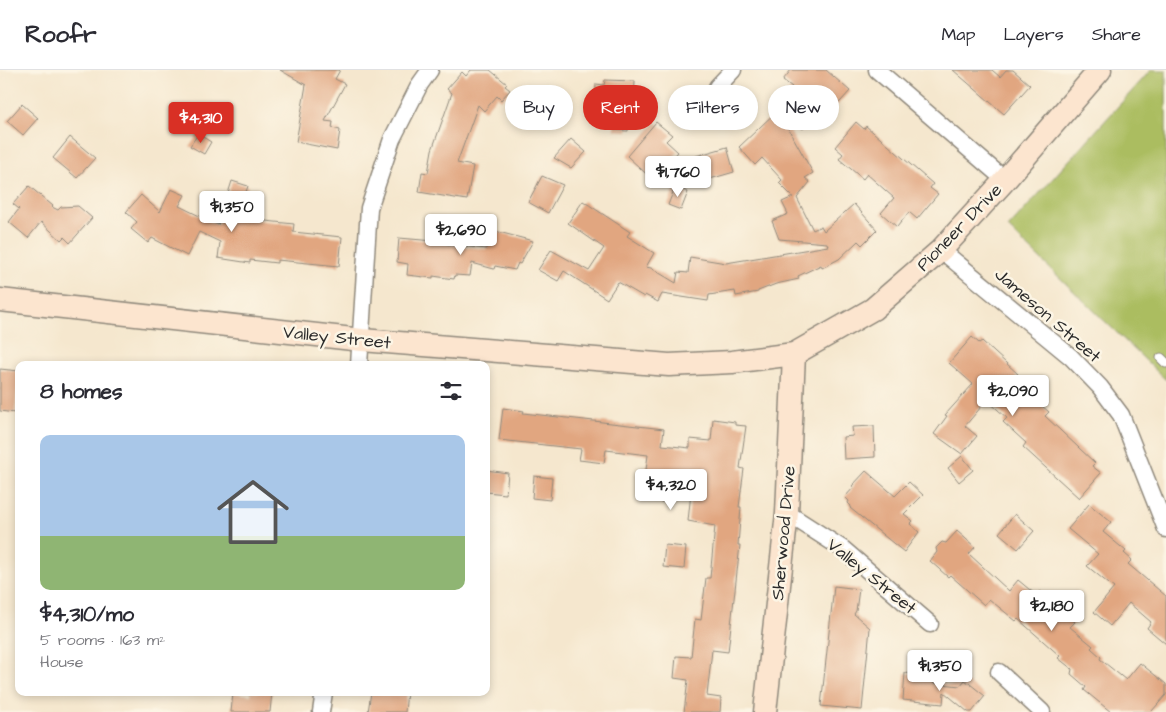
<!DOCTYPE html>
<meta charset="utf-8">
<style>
:root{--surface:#fff;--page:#f7f7f7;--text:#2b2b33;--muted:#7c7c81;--line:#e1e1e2;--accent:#d93025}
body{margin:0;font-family:"Architects Daughter",sans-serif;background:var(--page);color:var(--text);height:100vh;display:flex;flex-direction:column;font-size:19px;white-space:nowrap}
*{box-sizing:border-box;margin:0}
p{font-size:16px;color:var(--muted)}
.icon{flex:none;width:28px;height:28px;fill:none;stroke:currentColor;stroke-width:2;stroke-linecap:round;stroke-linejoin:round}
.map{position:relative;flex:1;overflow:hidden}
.sheet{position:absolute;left:15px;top:291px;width:475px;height:335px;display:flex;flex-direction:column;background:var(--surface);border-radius:10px;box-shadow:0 2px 8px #0003}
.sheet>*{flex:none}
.banner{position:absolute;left:505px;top:15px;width:475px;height:45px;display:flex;gap:10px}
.price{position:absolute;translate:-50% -42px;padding:0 11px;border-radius:5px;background:#fff;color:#222;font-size:16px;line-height:32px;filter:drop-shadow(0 1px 2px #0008)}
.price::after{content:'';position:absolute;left:50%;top:30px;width:15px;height:11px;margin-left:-8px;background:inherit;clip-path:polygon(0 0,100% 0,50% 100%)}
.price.active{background:var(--accent);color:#fff}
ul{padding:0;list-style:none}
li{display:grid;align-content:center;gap:10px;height:265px;padding:0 25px}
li+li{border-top:1px solid var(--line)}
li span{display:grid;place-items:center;height:155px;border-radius:10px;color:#555}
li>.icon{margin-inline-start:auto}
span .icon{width:90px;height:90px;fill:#fffc;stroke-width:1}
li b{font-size:21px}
h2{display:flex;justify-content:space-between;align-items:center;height:60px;padding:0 25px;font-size:21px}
.chip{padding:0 18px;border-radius:22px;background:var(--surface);box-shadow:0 2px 8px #0003;font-size:18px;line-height:45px}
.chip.active{background:var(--accent);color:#fff}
header{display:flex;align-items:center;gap:30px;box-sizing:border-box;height:70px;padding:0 25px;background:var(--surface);border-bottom:1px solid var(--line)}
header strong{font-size:24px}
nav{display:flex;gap:28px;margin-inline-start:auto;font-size:18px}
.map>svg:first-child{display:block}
.green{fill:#abbd61;stroke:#6b7446}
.building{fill:#e1a680}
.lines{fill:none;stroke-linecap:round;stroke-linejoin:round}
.lane-casing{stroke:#90897c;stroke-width:11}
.street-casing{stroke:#90897c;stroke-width:19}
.secondary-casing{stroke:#90897c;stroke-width:25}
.lane{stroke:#fff;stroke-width:9}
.street{stroke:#fff;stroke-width:16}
.secondary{stroke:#fce5cf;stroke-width:22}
.labels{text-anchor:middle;stroke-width:5;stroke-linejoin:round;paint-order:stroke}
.street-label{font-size:18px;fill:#2b2b2b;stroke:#fcf5e5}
</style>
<header>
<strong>Roofr</strong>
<nav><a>Map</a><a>Layers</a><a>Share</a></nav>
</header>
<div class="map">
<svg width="1166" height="642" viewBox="0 0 1166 642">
<rect width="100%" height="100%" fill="#fcf5e5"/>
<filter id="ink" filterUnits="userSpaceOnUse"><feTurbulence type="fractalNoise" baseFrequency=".02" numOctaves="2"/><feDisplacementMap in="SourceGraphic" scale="10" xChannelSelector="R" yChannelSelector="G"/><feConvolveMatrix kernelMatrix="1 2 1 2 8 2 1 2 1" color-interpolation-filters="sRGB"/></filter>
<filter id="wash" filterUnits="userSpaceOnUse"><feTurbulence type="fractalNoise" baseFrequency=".0096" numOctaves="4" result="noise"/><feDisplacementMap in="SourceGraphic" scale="20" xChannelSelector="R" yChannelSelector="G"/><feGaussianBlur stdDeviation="1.12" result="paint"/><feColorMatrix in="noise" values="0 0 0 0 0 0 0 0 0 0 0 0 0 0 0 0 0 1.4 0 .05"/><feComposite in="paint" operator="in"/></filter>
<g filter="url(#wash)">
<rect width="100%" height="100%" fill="#f5e7ce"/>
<!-- green -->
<path class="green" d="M1151,0h15v310l-158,-152z"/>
<g id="blocks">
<!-- building -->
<path class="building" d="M280,0h60l-5,9 10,5 -20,37 8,1 -1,6 8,2 -3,20 -41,-8 10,-57z
M471,0h19l17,14 -2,2 5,4 -9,10 -4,-4 -13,15 -6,-6 -21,58 16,3 -6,34 -48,-8 3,-20 6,1 4,-23 20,-57 -5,-4 15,-17 4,4z
M791,0h35l24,21 -19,21 -6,-5 -5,5 -1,-1 -16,18 -28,-23 17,-19 -9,-7z
M953,0h39l8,7 6,-7h7l17,15 -26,29z
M605,10l30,1 -1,21h-4l-2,29 -14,-1v-8l-19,-1 1,-37 8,1z
M22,34l16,14 -15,17 -16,-14z
M778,40l35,63 -8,5 5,4 -13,16 16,32 8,-4 3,5 30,-27 23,26 -15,15 -4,-4 -19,18 -17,9 -1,-3 -23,11 1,3 -23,5 -18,7v1l-22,4 -1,-5 -26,4 -1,6 -46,-7 -4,8 -13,-7 -1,2 -26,-15 -11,17 -43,-28 -6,10 -20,-11 13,-20 38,21 15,-23 -36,-25 15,-22 47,31 -3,4 27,17 -8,14 5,1 25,15 2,-11 10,1 2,-16 36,6 102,-17 -1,-3 -48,-4 -7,-18 16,-7 -6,-12 11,-5 -14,-14 3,-3 -20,-22 -7,7 -16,-18z
M656,52l16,13 -6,6 12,11 -25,28 -26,-24z
M856,52l8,7 2,-3 67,58 -3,4 8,6 -21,25 -8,-7 -12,15 -16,-14 13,-15 -27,-24 -4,5 -24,-20 4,-5 -8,-7z
M198,64l13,8 -7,12 -14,-8z
M70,67l25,21 -18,20 -24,-20z
M571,69l15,13 -15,16 -17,-10z
M727,77l7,25 -31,9 -7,-25z
M542,106l21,9 -15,28 -20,-11z
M232,111l16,5 -11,32 57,6 -1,8 49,5 -3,29 -62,-6v3l-27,-3v3l-32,-5 2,-16 -21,-10 -12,24 -35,-18 -4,5 -17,-14 6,-7 -11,-10 15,-17 19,17 11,-23 14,6 -6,11 39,19z
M29,116l24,20 -1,1 6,3 3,-3 17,-1 14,12 -22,25 -6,-6 -3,3 -20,-18 -13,16 -19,-16 10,-13 -6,-5z
M675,117l13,5 -7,18 -13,-5z
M491,160l42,11 -13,23 -2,-1 -3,7 -20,-4 -1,3 -22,-6 -2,13 -15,-1 -1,4 -21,-3v2l-26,-3 1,-11 -11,-2 2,-24 47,4v2l40,5z
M972,267l7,6 3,-2 36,33 -3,2 8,7 -3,4 29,25 -4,4 50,47 -3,3 9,7 -22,25 -56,-51 3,-4 -23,-21 4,-4 -20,-18 -22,26 12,10 -15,18 -28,-20 13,-18 -2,-1 28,-31 -24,-21z
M0,299l19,2 -4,42 -15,-2z
M503,338l21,3 -1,2 141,16 -2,16 28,3v-9l21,2 2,-22 22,3v3l11,1 -6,42 4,1 -5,38h2l-3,38h2l-12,107 -16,-2 -5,46 14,2 -1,14h-36l4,-32 -14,-2 2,-22 15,1 4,-38 6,1 5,-42h4l5,-52 -27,-5 5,-47 -26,-4 -4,32 -21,-3 6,-44 -42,-5 -2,13 -25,-3 2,-11 -82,-9z
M874,356l1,31 -31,2 -1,-22 10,-1 -1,-9z
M962,386l11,14 -14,12 -11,-14z
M486,400l22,3 -2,21 -20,-2z
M866,401l29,25 14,-14 14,13 -19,19 9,7 -3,3 9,8 -15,20 -54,-44 1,-2 -3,-3 1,-2 -4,-4 9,-10 -2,-1z
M534,406l18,2 -2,22 -18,-2z
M1089,434l22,18 -8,10 23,19 -2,2 8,7 -4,4 38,32v48l-19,-16 4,-6 -22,-19 -19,23 -16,-14 20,-24 -27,-22 11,-12 -30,-25z
M1015,444l19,17 -16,18 -19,-16z
M957,461l18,16 -6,7 40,37 9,-11 18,15 4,-4 35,31 -5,5 23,19 -2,2 10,9 -1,2 26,21 14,-17 26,21v11l-15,17h-40l-27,-22 2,-3 -15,-13 1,-5 -14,-11 2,-2 -42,-37 -2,2 -27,-22 -5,6 -34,-30 -2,2 -18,-16 7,-9 -1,-4 6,-6 4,1z
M665,475l21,2 -2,22 -21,-2z
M834,516l25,3 -3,22 -2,3 16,14 -8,82 -41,-4z
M905,603l29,3 -1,7 27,3 5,-6 20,16 -13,16h-4l-24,-20 -1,12 -40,-4z
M251,622h21l-2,20h-39l2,-19 18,2z
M371,622h36l-2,20h-37z"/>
</g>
</g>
<g filter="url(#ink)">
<use href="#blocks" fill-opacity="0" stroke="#90897c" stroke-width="1"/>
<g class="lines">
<defs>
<path id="lane" d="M1161,288l5,5"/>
<path id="street" d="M877,0l128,110
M717,17l16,-17
M941,180l130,107 29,30 21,28 45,114
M359,295l10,-157 23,-69 28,-55 10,-14
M787,443l56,36 87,75
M999,602l43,40
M321,642l3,-20"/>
<path id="secondary" d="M0,230l362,40 307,25 63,-3 62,-8 79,-45 68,-59 64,-70 95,-110
M765,642l22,-199 7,-159"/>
</defs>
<!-- lane casing -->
<use href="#lane" class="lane-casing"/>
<!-- street casing -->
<use href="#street" class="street-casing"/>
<!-- secondary casing -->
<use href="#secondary" class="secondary-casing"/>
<!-- lane -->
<use href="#lane" class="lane"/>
<!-- street -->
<use href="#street" class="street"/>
<!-- secondary -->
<use href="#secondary" class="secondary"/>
</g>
</g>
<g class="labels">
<!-- street labels -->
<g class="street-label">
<text transform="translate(959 157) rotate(-46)" y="6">Pioneer Drive</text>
<text transform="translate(1048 245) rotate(41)" y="6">Jameson Street</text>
<text transform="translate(337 267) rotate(6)" y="6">Valley Street</text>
<text transform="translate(783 463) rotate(-85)" y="6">Sherwood Drive</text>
<text transform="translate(872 506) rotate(39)" y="6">Valley Street</text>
</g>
</g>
</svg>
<b class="price active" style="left:201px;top:74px">$4,310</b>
<b class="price" style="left:678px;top:128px">$1,760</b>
<b class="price" style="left:232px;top:163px">$1,350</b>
<b class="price" style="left:461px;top:186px">$2,690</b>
<b class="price" style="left:1013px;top:347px">$2,090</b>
<b class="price" style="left:671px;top:441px">$4,320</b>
<b class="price" style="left:1052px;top:562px">$2,180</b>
<b class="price" style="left:940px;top:622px">$1,350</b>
<div class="banner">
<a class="chip">Buy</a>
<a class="chip active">Rent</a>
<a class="chip">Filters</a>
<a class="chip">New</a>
</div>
<section class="sheet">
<h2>8 homes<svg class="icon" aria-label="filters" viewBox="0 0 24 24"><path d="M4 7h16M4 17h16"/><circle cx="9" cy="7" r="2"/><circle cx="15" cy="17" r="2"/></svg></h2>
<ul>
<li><span style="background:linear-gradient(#a9c7e8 65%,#8fb573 0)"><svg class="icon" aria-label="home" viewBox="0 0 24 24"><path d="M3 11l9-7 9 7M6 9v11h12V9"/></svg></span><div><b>$4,310/mo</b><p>5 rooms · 163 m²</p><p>House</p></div></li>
</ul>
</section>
</div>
